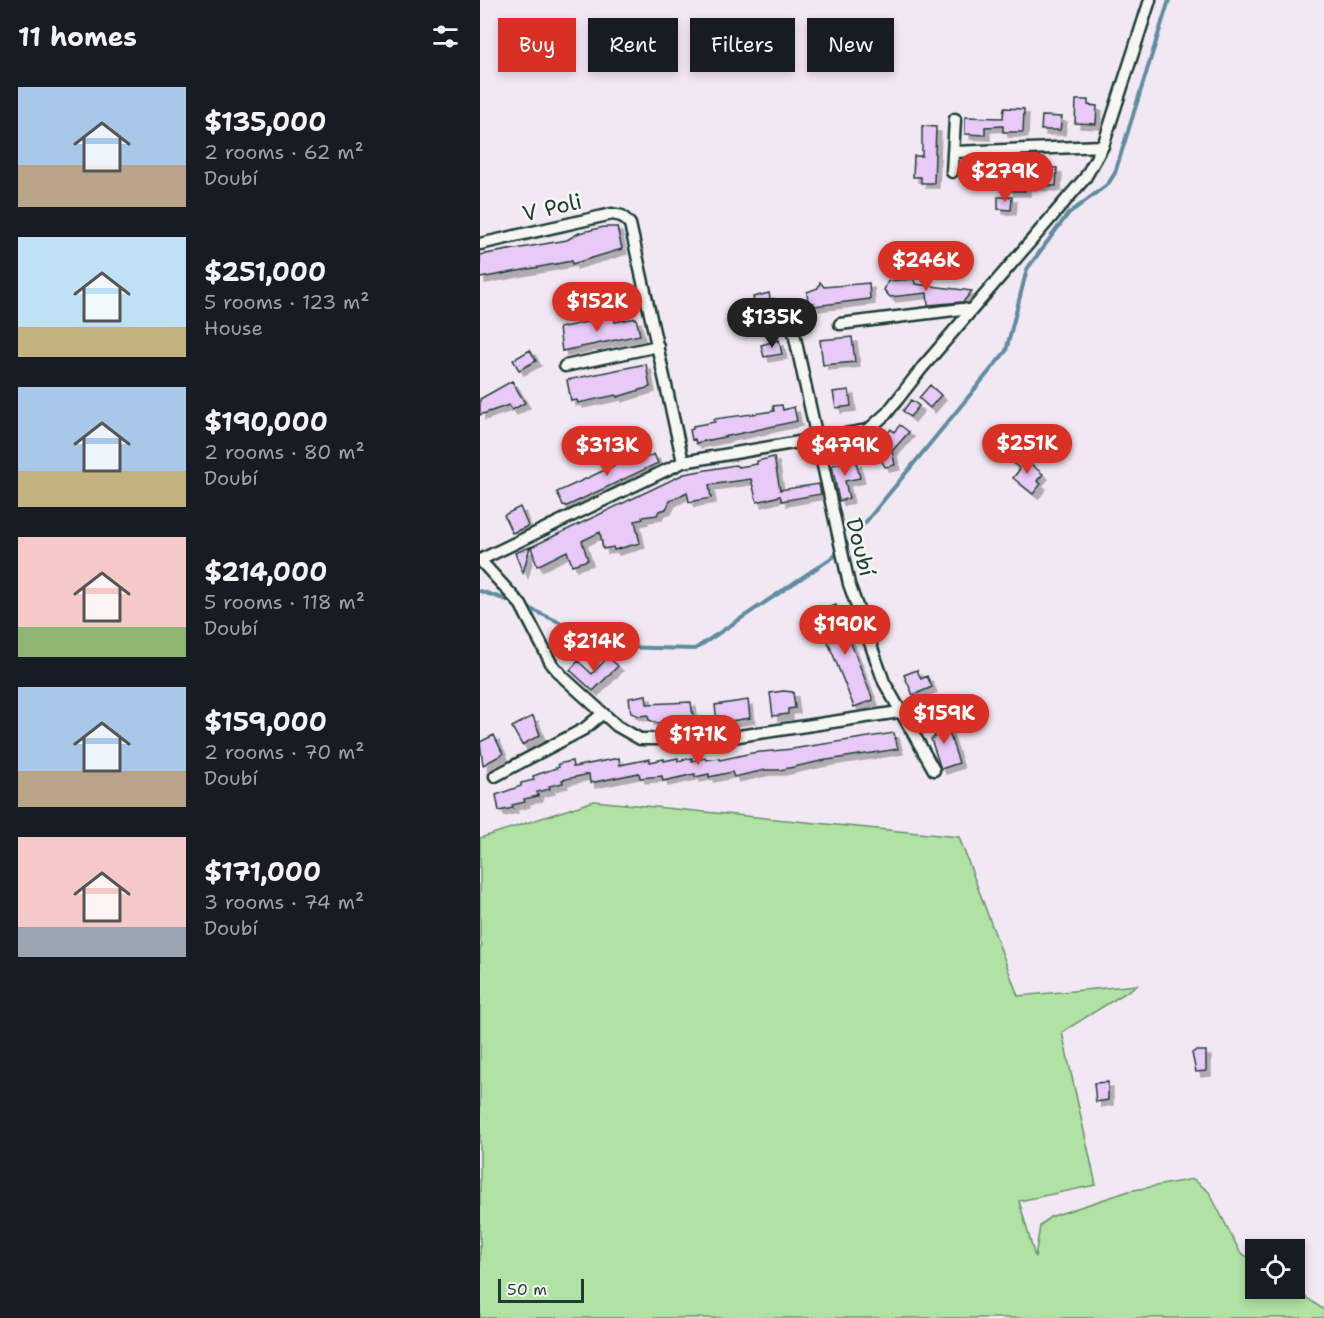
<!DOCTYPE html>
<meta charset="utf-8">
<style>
:root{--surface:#171b24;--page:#20242c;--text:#f1f3f6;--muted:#9ea1a6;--accent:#d93025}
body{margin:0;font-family:"Shantell Sans",sans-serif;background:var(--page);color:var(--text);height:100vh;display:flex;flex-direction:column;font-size:22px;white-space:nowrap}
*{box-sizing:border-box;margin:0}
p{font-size:20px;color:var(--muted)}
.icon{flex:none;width:33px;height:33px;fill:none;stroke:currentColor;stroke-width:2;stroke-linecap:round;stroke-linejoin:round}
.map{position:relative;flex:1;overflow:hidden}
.drawer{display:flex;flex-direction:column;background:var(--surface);width:480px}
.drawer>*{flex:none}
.hud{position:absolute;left:18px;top:18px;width:570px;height:54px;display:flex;gap:12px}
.buttons{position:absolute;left:765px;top:1239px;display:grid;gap:12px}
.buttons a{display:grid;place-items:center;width:60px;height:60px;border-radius:0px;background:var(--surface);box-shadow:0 3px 9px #0003;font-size:30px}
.scale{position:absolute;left:18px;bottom:15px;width:86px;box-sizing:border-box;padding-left:6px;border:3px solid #1f3d34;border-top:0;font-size:16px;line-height:21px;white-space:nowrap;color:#1f3d34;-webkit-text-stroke:4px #f6f6f2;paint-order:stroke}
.price{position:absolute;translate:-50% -51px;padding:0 14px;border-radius:21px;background:var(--accent);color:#fff;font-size:20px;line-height:39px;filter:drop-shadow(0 2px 3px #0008)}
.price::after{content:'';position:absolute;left:50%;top:36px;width:18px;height:14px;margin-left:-9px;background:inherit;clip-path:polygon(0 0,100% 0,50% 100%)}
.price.current{background:#222;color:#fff}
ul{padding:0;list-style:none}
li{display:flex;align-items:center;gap:18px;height:150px;padding:0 18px}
li span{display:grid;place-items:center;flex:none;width:168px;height:120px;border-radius:0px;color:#555}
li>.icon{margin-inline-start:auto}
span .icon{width:72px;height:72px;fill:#fffc;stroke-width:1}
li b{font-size:26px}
h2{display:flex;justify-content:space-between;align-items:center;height:72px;padding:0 18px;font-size:26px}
.tag{padding:0 21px;border-radius:0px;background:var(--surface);box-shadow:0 3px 9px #0003;font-size:21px;line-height:54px}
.tag.current{background:var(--accent);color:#fff}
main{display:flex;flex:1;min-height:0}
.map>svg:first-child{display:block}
.green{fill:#b0e2a3;stroke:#68906c;stroke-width:1.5}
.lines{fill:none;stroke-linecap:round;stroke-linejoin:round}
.stream{stroke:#5f8c9f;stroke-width:4}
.building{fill:#e9c9f7;stroke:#1f3d34;stroke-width:1.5;filter:url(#shadow)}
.street-casing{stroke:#1f3d34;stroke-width:15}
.street{stroke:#f6f6f2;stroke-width:10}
.labels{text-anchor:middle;stroke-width:5;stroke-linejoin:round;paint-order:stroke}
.street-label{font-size:22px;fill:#1f3d34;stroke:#f6f6f2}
</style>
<main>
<section class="drawer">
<h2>11 homes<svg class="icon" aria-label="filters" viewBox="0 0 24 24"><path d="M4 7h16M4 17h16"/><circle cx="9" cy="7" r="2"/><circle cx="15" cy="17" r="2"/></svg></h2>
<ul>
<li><span style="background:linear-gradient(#a9c7e8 65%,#b9a48a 0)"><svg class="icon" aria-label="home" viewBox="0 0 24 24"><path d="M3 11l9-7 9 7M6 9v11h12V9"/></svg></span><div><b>$135,000</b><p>2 rooms · 62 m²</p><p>Doubí</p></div></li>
<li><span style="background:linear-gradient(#bfe0f5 75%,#c2b280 0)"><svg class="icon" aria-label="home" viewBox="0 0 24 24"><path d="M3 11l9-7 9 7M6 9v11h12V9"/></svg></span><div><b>$251,000</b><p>5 rooms · 123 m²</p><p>House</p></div></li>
<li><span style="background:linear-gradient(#a9c7e8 70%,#c2b280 0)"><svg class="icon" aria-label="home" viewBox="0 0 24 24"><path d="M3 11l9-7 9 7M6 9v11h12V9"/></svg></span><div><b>$190,000</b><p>2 rooms · 80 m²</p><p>Doubí</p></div></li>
<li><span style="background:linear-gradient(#f6c9c9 75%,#8fb573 0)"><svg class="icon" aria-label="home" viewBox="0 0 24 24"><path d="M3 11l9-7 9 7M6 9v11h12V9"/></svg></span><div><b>$214,000</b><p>5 rooms · 118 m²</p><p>Doubí</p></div></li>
<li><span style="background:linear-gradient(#a9c7e8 70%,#b9a48a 0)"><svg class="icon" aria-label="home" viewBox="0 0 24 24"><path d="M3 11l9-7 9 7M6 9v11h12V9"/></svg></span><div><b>$159,000</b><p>2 rooms · 70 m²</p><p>Doubí</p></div></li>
<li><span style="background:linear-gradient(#f6c9c9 75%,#9aa5b1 0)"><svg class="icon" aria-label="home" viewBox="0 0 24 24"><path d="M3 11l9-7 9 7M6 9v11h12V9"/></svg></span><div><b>$171,000</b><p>3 rooms · 74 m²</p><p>Doubí</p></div></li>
</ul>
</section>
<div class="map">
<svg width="844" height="1318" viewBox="0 0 844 1318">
<defs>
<filter id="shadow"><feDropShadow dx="5" dy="5" stdDeviation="0" flood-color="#0004"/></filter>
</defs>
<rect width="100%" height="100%" fill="#f2e8f4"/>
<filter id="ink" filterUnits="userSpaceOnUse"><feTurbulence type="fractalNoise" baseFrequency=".0167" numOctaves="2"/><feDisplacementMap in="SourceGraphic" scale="12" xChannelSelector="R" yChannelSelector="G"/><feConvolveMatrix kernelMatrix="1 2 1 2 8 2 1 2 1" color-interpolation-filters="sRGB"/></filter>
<g filter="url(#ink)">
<!-- green -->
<path class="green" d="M114,801l365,36 59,159 120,-11 -76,47 34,153 -77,16 16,56 5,-31 10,-9 79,-26 64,-12 16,13 31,60 15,10 1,26 38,1 30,21v8h-844v-368l2,-6 -2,-4v-102z"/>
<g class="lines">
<!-- stream -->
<path class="stream" d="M0,591l33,11
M46,607l88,40 81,2 147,-98 164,-200 21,-82 41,-55 40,-30 7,-11 54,-173"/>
</g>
<!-- building -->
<path class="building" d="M596,100h12v5l9,1 -1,18 -21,-1z
M524,108l20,1 -1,23h-20v-6l-18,1v8l-20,-1v-17l38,1z
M562,116l20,1 -2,13h-19z
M442,126l14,1 -2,56h-13v-6h-8l1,-21h8z
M485,167l18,1 -1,15 -18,-1z
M524,168h53l-1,18 -31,-1v6h-16v-11h-5z
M518,197h14l-1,13 -13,-1z
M124,227h13l5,22 -50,15v-3l-92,17v-23l87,-15 12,-7z
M434,279l1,5 57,7 -9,11 -35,3 -1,-12 -37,4 -6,-7 4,-9z
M340,282l4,5 45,-4 1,16 -56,7v-3h-6l-1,-11 11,-4z
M289,293l3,15 -16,4 -3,-15z
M134,316l1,6 21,-4 4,17 -78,16 -3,-23z
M372,337l3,25 -32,3 -3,-25z
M299,340l3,14 -18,3 -3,-12z
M50,350l6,11 -17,9 -6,-10z
M166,364l4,23 -33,10 -1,-2 -38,8 -1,-3 -6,1 -4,-21z
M32,381l13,22 -13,7 -3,-5 -29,10v-16z
M450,385l11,10 -11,13 -11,-10z
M369,390l2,16 -15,2 -3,-16z
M431,400l8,6 -9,11 -7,-6z
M302,405l1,5 11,-3 3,14 -101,22 -1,-4 -3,1 -2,-10 3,-1v-3l22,-4 -1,-3 60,-8 -1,-5z
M420,425l9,7 -17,19 3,14 -10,2 -10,-19 16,-19 3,3z
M155,446l6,14 13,-6 4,9 -91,43 -4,-1 -6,-13 63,-29 -3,-8z
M538,454l25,20 -6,7 4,3 -8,10 -20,-16 7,-9 -8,-7z
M294,457l6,33 39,-6 2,10 -39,7 -2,-5 -23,6 -6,-23 -42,6 2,13 -22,4 -2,-10 -17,9 -4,8 -7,2 -2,4 -15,2 1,2 -8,2 5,22 -26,7 -1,-3 -10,2 -3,-17 -18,9 6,19 -16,5 -5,-14 -30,15 -6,-19 153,-73 51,-9 4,2 18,-3v-3z
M376,461l4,17 -15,3 4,17 -10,3 -7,-36z
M40,507l8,19 -16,7 -8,-18z
M50,547l-7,26 -8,-20z
M356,605l37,95 -19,7 -38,-95z
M128,657l10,9 -25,25 -23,-21 8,-9 14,13z
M437,670l4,9 6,-3 5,11 -19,8 -9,-20z
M303,691l10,1 2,16 -7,1v5l-15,2 -3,-23z
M166,695l1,9 44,-2 3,23 -15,1v-4l-17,3 -13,-5 -1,-5 -9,1 -8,-3 -2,-15z
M268,700l2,18 -33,5 -2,-18z
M53,716l7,19 -18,10 -10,-18z
M465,720l14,43 -18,6 -10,-30 4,-2 -4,-12z
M414,733l4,16 -77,12 -41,9h-15l-31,7 -2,-5 -23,5v-3l-14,3v-3l-32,7 -1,-5 -22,2 -1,-5 -49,10 -1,-9 -27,6 1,3 -14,3 1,3 -13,3 1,4 -14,3 1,3 -13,3 1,3 -14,3 -3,-16 25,-9v-3l13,-3 -1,-4 26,-9 -1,-3 14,-3 1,6 46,-9 1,7 30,-6v3l14,-3v2l14,-3v3l14,-3v3l13,-3 1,2 13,-2 1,2 32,-7 40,-4z
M14,735l9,19 -20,11 -3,-23z
M715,1051h11v20l-10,1 -4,-19z
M628,1082v18l-12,2 -2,-19z"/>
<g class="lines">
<defs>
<path id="street" d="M474,152l149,-6
M472,172l3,-53
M0,244l132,-30 10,2 8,8 53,238
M310,315l59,269 35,98 50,88
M360,324l122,-15 9,2
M85,366l93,-20
M0,560l203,-98 185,-32 19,-17 35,-45 163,-190 18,-32 47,-146
M0,560l41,45 30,58 12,14 54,49 23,13h79l180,-27
M15,776l89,-47 18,-15"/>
</defs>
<!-- street casing -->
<use href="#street" class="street-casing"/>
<!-- street -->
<use href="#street" class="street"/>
</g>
</g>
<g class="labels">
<!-- street labels -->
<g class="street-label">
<text transform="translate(72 207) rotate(-13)" y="8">V Poli</text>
<text transform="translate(381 547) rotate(76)" y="8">Doubí</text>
</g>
</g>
</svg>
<div class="buttons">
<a><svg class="icon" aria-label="locate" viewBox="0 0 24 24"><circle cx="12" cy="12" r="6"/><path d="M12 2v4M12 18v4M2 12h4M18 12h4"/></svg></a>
</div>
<div class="scale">50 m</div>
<b class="price" style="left:525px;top:203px">$279K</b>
<b class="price" style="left:446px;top:292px">$246K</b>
<b class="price" style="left:117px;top:333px">$152K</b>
<b class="price current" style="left:292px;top:349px">$135K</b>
<b class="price" style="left:547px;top:475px">$251K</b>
<b class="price" style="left:127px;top:477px">$313K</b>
<b class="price" style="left:365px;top:477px">$479K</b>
<b class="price" style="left:365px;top:656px">$190K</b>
<b class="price" style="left:114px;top:673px">$214K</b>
<b class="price" style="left:464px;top:745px">$159K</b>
<b class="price" style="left:218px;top:766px">$171K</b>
<div class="hud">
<a class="tag current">Buy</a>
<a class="tag">Rent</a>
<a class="tag">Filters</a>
<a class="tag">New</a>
</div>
</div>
</main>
